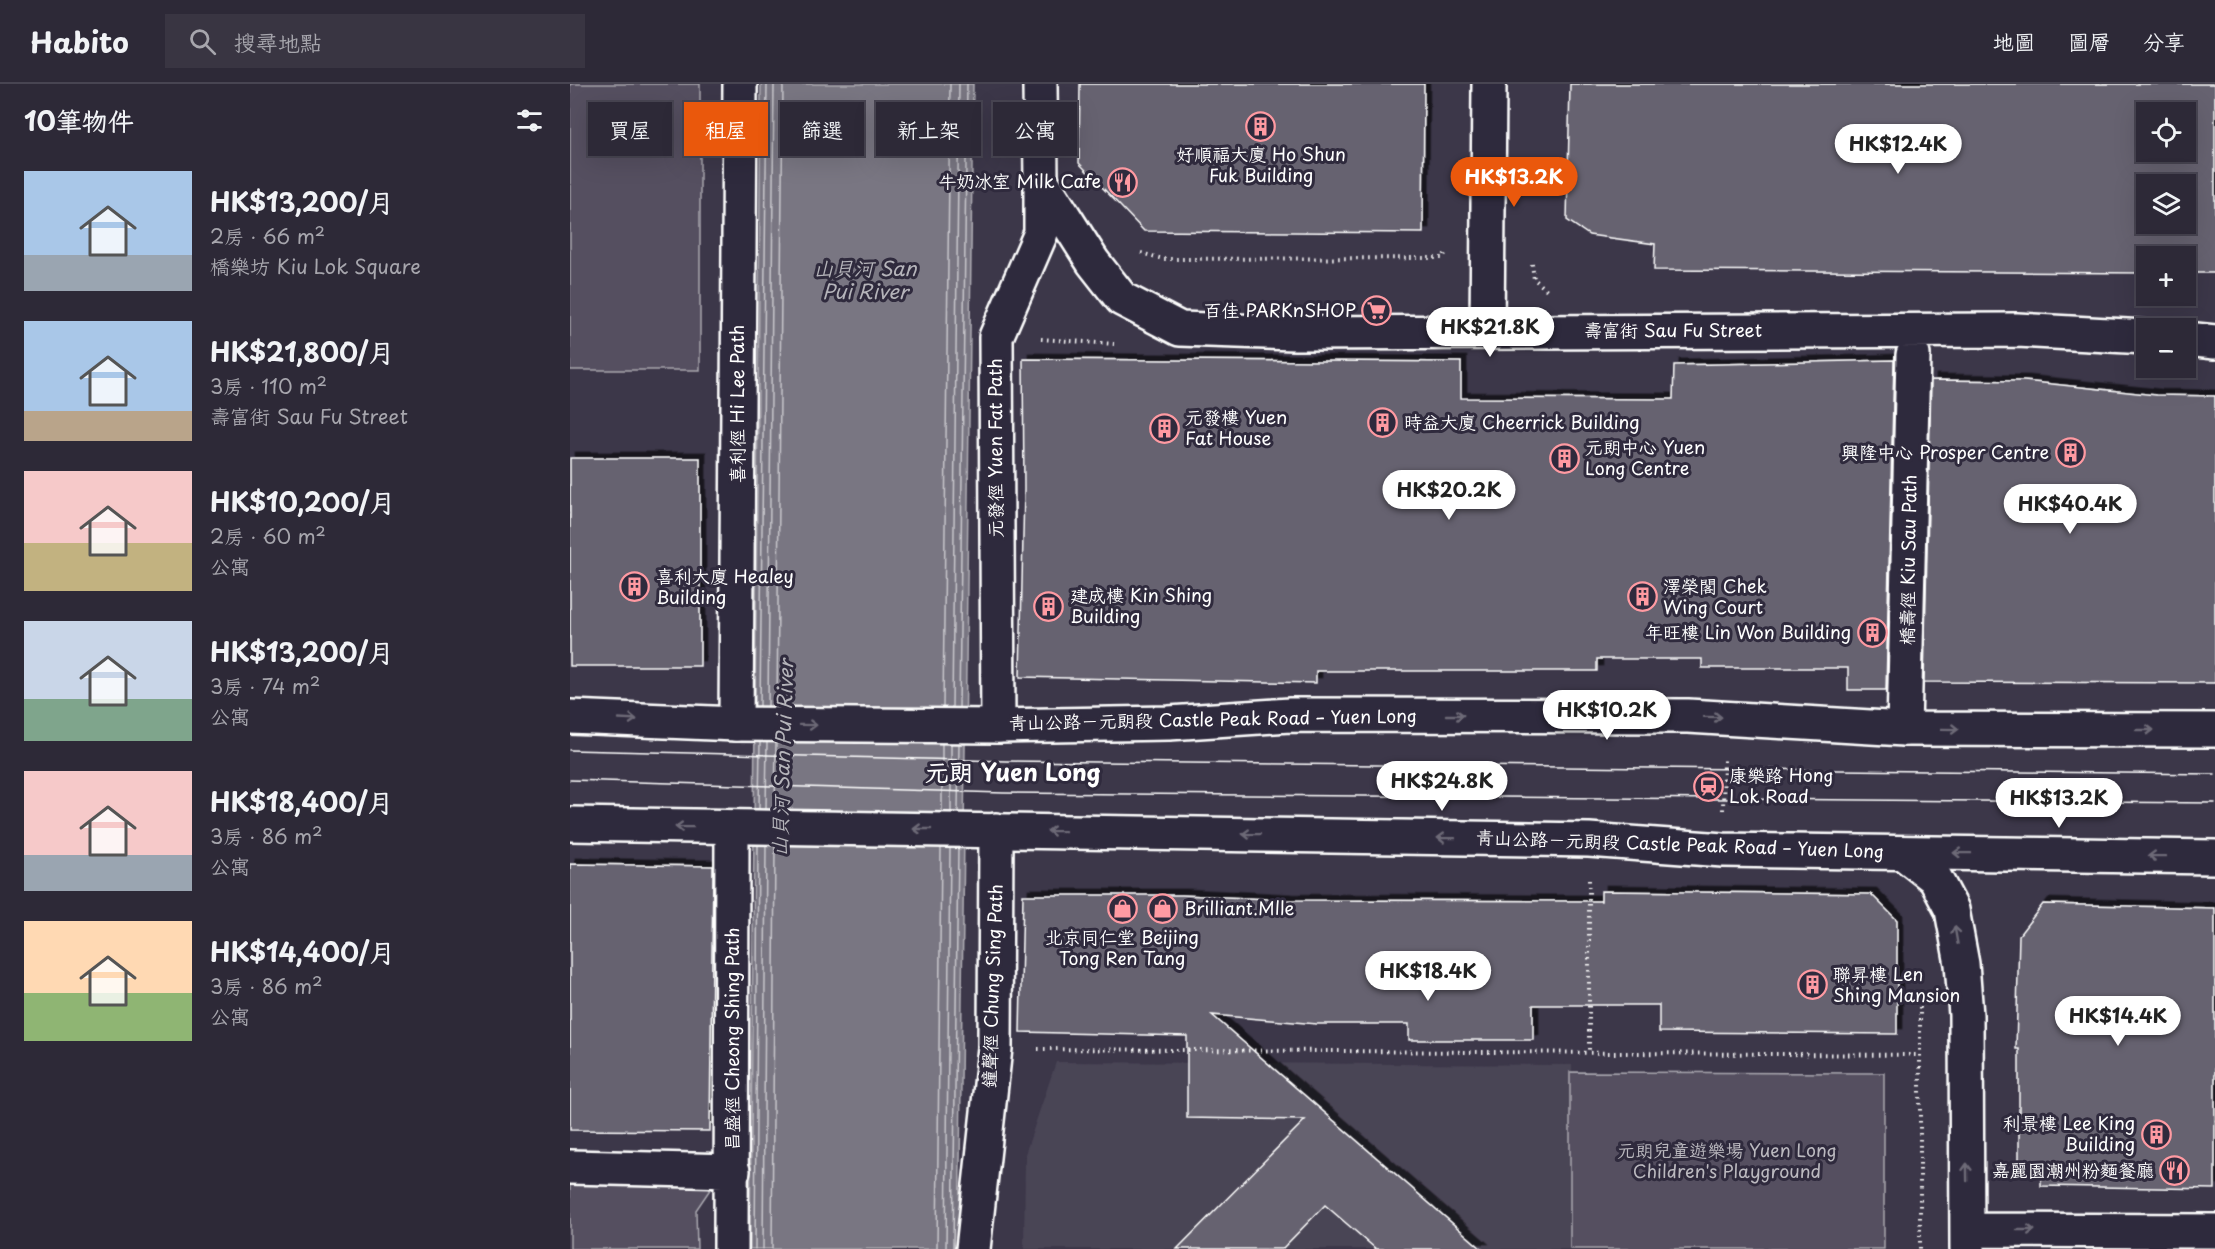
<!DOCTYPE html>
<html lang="zh-TW">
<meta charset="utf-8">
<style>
:root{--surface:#2d2937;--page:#393542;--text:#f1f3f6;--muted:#a7a6ad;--line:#484552;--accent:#ea580c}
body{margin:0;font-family:"Playpen Sans","LXGW WenKai TC",sans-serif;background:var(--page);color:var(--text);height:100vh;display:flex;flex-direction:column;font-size:22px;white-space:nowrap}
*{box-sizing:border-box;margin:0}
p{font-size:20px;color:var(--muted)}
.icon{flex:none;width:33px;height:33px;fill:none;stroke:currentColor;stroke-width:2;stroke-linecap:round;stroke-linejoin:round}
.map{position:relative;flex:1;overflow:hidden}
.drawer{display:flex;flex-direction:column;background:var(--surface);width:570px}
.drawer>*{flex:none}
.guide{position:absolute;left:18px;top:18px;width:570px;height:54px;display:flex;gap:12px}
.buttons{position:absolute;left:1566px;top:18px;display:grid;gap:12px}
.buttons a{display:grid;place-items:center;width:60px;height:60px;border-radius:0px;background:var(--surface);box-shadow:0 6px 24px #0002,0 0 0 2px var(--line);font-size:30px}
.price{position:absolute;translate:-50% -51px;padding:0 14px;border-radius:21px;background:#fff;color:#222;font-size:20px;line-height:39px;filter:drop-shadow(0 2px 3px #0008)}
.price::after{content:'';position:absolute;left:50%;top:36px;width:18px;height:14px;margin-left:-9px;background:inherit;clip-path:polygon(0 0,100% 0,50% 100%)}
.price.on{background:var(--accent);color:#fff}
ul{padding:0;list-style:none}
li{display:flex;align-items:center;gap:18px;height:150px;padding:0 24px}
li span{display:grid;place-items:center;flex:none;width:168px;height:120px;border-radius:0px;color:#555}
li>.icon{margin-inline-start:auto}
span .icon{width:72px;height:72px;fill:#fffc;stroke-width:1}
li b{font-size:26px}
h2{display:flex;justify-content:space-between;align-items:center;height:72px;padding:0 24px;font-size:26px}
.tag{padding:0 21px;border-radius:0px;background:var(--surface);box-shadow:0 6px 24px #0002,0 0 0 2px var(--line);font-size:21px;line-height:54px}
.tag.on{background:var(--accent);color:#fff}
header{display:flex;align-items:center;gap:36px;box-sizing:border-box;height:84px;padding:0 30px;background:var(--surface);border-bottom:2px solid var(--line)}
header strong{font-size:28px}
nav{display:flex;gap:33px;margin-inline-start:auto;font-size:21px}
.search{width:420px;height:54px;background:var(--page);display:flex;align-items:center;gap:15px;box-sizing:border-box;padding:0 21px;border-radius:0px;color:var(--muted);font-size:22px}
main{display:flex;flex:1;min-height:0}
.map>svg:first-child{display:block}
.built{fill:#494455}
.green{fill:#555060;stroke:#aaa8b0;stroke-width:1.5}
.water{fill:#797682;stroke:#afadb4;stroke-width:1.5}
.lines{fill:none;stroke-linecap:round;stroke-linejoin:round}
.shore{stroke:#c9c8cd;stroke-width:1.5}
.building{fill:#666270;stroke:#fff;stroke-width:1.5;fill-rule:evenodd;filter:url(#shadow)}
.street-casing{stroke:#fff;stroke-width:38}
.secondary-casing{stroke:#fff;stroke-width:38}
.path{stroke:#fff;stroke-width:4;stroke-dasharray:1.5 4.5;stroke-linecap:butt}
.street{stroke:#2f2a3d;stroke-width:33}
.secondary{stroke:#2f2a3d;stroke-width:33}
.tram{stroke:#fff;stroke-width:1.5}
.oneway{stroke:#6d6a77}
.labels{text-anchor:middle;stroke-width:6;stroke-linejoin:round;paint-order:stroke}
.poi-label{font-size:18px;fill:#fff;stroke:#2f2a3d;text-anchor:start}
.street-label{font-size:18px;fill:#fff;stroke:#2f2a3d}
.park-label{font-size:18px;fill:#bbb9bf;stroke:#2f2a3d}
.water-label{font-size:20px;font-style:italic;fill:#b5b4ba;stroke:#2f2a3d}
.district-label{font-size:24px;font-weight:bold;fill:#fff;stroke:#2f2a3d}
</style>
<header>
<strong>Habito</strong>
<div class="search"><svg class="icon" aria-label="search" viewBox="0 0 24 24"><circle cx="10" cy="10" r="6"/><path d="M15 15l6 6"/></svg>搜尋地點</div>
<nav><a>地圖</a><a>圖層</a><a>分享</a></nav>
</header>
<main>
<section class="drawer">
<h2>10筆物件<svg class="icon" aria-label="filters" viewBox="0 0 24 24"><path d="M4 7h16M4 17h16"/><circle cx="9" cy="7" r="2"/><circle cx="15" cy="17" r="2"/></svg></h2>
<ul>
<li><span style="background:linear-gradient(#a9c7e8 70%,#9aa5b1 0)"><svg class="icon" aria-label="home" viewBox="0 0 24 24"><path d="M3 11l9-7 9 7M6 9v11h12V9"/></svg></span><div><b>HK$13,200/月</b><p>2房 · 66 m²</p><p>橋樂坊 Kiu Lok Square</p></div></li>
<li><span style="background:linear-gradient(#a9c7e8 75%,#b9a48a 0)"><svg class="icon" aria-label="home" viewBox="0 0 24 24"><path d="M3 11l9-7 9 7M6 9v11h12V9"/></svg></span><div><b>HK$21,800/月</b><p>3房 · 110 m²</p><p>壽富街 Sau Fu Street</p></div></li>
<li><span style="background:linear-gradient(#f6c9c9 60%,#c2b280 0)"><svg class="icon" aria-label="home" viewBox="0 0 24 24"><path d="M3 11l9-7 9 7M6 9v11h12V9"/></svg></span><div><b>HK$10,200/月</b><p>2房 · 60 m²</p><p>公寓</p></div></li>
<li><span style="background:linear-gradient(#c9d6e8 65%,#7fa58c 0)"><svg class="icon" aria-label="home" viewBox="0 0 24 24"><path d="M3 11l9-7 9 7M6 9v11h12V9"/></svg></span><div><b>HK$13,200/月</b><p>3房 · 74 m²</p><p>公寓</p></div></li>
<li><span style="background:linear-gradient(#f6c9c9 70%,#9aa5b1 0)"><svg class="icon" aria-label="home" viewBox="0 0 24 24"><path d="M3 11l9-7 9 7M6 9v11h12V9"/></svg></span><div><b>HK$18,400/月</b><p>3房 · 86 m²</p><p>公寓</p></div></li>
<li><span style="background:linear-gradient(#ffd9b3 60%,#8fb573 0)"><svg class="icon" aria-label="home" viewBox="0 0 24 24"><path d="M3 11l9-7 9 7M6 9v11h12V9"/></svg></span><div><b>HK$14,400/月</b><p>3房 · 86 m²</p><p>公寓</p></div></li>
</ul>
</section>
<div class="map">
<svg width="1645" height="1165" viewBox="0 0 1645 1165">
<defs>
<filter id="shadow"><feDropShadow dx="5.5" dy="-5.5" stdDeviation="0" flood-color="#0009"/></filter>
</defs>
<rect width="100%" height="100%" fill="#3c3749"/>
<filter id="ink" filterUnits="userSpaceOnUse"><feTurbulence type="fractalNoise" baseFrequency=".0167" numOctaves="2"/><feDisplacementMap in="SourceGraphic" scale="12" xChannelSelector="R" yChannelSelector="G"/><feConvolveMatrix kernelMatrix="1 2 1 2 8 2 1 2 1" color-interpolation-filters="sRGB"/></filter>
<g filter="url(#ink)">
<!-- built -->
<path class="built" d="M486,978l516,3v184h-548l1,-95z"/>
<!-- green -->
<path class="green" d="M0,0h130v286h-130z
M1000,988l314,1v176h-314z
M0,1076l141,28 -15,22 1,39h-127z"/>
<!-- water -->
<path class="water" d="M191,0h212l-14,1165h-209z"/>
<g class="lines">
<!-- shore -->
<path class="shore" d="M190,622l7,-622
M198,622l6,-622
M207,622l6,-622
M373,624l7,-624
M382,624l7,-624
M389,624l8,-624
M189,725l1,-67
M196,725l1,-67
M205,725l1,-67
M372,728v-68
M381,728v-68
M388,728l1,-68
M185,1165l3,-404
M193,1165l3,-404
M202,1165l3,-404
M367,1165l4,-401
M376,1165l4,-401
M383,1165l5,-401"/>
</g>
<!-- building -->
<path class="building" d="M510,0h344l-1,149 -279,-2 -65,-68z
M1000,0h645v189h-29v-17h-40v17l-492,-3 1,-26 -66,-9 -22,-15zM1576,28h40v40h-40zM1576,100h40v40h-40z
M453,275l438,3v36l212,1 1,-34 220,-5 -8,330h-38v-22h-146v-9h-105v12h-281v12l-296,-6 4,-188z
M1361,296l93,1 132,14 59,1v287l-291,-1z
M0,374h130v208h-130z
M0,780l143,2 -3,265 -140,-1z
M1031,807l270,3 26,26v114l-238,-2v-27h-126v35h-124v-16h-92l-105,-9 270,234h-106l-51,-44 -43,44h-105l128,-129 -118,-2v-82l-167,-4 3,-137h159l105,5 314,1z
M1473,820l172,4v281l-174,-3v-7l-22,-9v-121h-3l3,-114z"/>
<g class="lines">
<defs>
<path id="street" d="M470,0l1,96 52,82 29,37 58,30 115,4 722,-3 129,7
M917,248l2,-248
M1616,255l29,3
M166,640l4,-640
M428,642l-2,-389 45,-104v-53
M1334,645l9,-374
M1333,769l32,25 17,32 10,54 4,51 1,234
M0,1083l163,4
M1397,1146l248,1
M161,1165l1,-421
M403,1165l22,-201 1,-218"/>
<path id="secondary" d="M0,633l166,7 262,2 171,-3 121,-8 398,1 216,13 311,1
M0,740l1019,16 134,10 492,7"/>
</defs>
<!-- street casing -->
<use href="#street" class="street-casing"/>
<!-- secondary casing -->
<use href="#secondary" class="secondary-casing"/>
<!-- path -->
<path class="path" d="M571,169l22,6 280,-1 2,-4
M962,180l2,15 13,11
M471,255l73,5
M1153,726l1,-50
M1019,796v174
M1350,911v254
M468,965l882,6"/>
<!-- street -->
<use href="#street" class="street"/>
<!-- secondary -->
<use href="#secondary" class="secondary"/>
<!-- tram -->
<path class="tram" d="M0,666l436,11 1209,13
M0,696l433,13 1212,10"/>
</g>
<!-- one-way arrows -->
<defs><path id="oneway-shaft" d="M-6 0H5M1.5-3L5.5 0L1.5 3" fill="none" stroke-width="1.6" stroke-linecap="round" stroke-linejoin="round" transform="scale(1.5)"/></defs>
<g class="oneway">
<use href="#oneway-shaft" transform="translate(885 631)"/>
<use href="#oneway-shaft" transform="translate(1143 633) rotate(1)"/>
<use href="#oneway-shaft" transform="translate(58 635) rotate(3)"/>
<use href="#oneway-shaft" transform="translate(238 641) rotate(1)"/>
<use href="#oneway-shaft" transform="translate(1380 645) rotate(1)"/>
<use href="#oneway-shaft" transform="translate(1575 646)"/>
<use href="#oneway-shaft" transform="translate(114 743) rotate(-179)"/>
<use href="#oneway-shaft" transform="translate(352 745) rotate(-180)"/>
<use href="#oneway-shaft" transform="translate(486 747) rotate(-179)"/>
<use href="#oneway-shaft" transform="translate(681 750) rotate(-179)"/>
<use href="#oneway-shaft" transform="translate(876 754) rotate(-179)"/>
<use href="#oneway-shaft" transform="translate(1392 769) rotate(-179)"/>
<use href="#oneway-shaft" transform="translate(1587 772) rotate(-179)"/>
<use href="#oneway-shaft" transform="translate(1386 851) rotate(-100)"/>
<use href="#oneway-shaft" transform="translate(1397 1088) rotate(-91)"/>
<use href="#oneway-shaft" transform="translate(1456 1146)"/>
</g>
</g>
<!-- icons -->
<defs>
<symbol id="building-ring" viewBox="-11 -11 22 22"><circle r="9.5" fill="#2f2a3d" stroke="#ff9aa2" stroke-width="1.5"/><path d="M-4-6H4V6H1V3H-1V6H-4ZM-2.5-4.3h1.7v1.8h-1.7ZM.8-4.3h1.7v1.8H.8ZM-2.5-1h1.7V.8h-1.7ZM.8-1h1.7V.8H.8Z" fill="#ff9aa2"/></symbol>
<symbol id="restaurant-ring" viewBox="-11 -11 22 22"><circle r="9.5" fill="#2f2a3d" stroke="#ff9aa2" stroke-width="1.5"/><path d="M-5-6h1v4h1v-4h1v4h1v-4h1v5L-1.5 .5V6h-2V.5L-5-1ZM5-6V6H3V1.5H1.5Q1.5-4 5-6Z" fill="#ff9aa2"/></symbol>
<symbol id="supermarket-ring" viewBox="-11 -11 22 22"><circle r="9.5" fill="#2f2a3d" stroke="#ff9aa2" stroke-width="1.5"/><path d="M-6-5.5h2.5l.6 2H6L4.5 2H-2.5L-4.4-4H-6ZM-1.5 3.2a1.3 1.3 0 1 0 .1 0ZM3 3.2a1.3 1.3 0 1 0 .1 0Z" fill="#ff9aa2"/></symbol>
<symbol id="station-ring" viewBox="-11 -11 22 22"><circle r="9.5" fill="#2f2a3d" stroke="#ff9aa2" stroke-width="1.5"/><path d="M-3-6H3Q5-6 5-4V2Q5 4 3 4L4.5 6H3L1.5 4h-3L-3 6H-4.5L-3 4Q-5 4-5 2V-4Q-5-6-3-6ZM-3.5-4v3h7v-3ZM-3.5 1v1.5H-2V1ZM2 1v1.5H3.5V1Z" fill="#ff9aa2"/></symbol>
<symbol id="shop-ring" viewBox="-11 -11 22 22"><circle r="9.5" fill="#2f2a3d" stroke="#ff9aa2" stroke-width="1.5"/><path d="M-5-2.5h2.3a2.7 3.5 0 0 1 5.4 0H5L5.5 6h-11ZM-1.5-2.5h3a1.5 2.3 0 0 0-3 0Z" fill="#ff9aa2"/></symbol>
</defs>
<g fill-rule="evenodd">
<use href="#building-ring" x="674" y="26" width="33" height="33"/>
<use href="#restaurant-ring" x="536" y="82" width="33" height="33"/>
<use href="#supermarket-ring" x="790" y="210" width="33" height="33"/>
<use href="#building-ring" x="796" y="322" width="33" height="33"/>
<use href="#building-ring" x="578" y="328" width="33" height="33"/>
<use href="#building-ring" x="1484" y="352" width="33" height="33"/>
<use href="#building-ring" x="978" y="358" width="33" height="33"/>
<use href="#building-ring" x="48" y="486" width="33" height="33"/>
<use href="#building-ring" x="1056" y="496" width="33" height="33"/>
<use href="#building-ring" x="462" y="506" width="33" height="33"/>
<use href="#building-ring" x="1286" y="532" width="33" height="33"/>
<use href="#station-ring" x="1122" y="686" width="33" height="33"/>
<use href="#shop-ring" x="536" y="808" width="33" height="33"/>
<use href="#shop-ring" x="576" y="808" width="33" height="33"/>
<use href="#building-ring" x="1226" y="884" width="33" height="33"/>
<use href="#building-ring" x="1570" y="1034" width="33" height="33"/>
<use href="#restaurant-ring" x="1588" y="1070" width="33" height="33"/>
</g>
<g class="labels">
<!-- poi labels -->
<g class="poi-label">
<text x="691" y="77" text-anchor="middle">好順福大廈 Ho Shun<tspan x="691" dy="21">Fuk Building</tspan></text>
<text x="531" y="104" text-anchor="end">牛奶冰室 Milk Cafe</text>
<text x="786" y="233" text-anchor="end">百佳 PARKnSHOP</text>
<text x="615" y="340">元發樓 Yuen<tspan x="615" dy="21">Fat House</tspan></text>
<text x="834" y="345">時益大廈 Cheerrick Building</text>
<text x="1015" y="370">元朗中心 Yuen<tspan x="1015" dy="21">Long Centre</tspan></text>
<text x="1479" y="375" text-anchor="end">興隆中心 Prosper Centre</text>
<text x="86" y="499">喜利大廈 Healey<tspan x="86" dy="21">Building</tspan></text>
<text x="1093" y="509">澤榮閣 Chek<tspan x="1093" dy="21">Wing Court</tspan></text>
<text x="500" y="518">建成樓 Kin Shing<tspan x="500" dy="21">Building</tspan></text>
<text x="1281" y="555" text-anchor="end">年旺樓 Lin Won Building</text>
<text x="1159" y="698">康樂路 Hong<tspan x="1159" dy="21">Lok Road</tspan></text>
<text x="614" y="831">Brilliant.Mlle</text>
<text x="552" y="860" text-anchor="middle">北京同仁堂 Beijing<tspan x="552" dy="21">Tong Ren Tang</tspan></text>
<text x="1263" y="897">聯昇樓 Len<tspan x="1263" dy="21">Shing Mansion</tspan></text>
<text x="1565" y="1046" text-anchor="end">利景樓 Lee King<tspan x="1565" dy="21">Building</tspan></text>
<text x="1584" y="1093" text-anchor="end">嘉麗園潮州粉麵餐廳</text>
</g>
<!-- street labels -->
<g class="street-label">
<text x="1103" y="253">壽富街 Sau Fu Street</text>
<text transform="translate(168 320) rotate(-90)" y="6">喜利徑 Hi Lee Path</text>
<text transform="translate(426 364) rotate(-90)" y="6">元發徑 Yuen Fat Path</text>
<text transform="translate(1339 476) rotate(-89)" y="6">橋壽徑 Kiu Sau Path</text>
<text transform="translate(643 636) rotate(-1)" y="6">青山公路－元朗段 Castle Peak Road – Yuen Long</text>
<text transform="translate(1110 761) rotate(2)" y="6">青山公路－元朗段 Castle Peak Road – Yuen Long</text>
<text transform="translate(423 902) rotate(-88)" y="6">鐘聲徑 Chung Sing Path</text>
<text transform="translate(163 955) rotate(-90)" y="6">昌盛徑 Cheong Shing Path</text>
</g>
<!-- park labels -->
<g class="park-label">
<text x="1157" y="1073">元朗兒童遊樂場 Yuen Long<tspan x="1157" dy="21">Children's Playground</tspan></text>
</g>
<!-- water labels -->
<g class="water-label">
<text x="295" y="192">山貝河 San<tspan x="295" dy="23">Pui River</tspan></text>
<text transform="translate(213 674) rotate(-88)" y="7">山貝河 San Pui River</text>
</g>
<!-- district labels -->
<g class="district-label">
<text x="443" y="697">元朗 Yuen Long</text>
</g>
</g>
</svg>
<div class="buttons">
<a><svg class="icon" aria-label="locate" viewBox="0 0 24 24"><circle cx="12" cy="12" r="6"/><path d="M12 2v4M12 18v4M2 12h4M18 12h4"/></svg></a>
<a><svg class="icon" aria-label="layers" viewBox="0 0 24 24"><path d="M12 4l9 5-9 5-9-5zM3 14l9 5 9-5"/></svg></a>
<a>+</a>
<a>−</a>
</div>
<b class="price" style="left:1328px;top:91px">HK$12.4K</b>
<b class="price on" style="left:944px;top:124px">HK$13.2K</b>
<b class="price" style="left:920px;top:274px">HK$21.8K</b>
<b class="price" style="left:879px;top:437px">HK$20.2K</b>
<b class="price" style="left:1500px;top:451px">HK$40.4K</b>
<b class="price" style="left:1037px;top:657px">HK$10.2K</b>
<b class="price" style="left:872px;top:728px">HK$24.8K</b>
<b class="price" style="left:1489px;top:745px">HK$13.2K</b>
<b class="price" style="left:858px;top:918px">HK$18.4K</b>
<b class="price" style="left:1548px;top:963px">HK$14.4K</b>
<div class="guide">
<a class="tag">買屋</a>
<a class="tag on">租屋</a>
<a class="tag">篩選</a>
<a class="tag">新上架</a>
<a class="tag">公寓</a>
</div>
</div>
</main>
